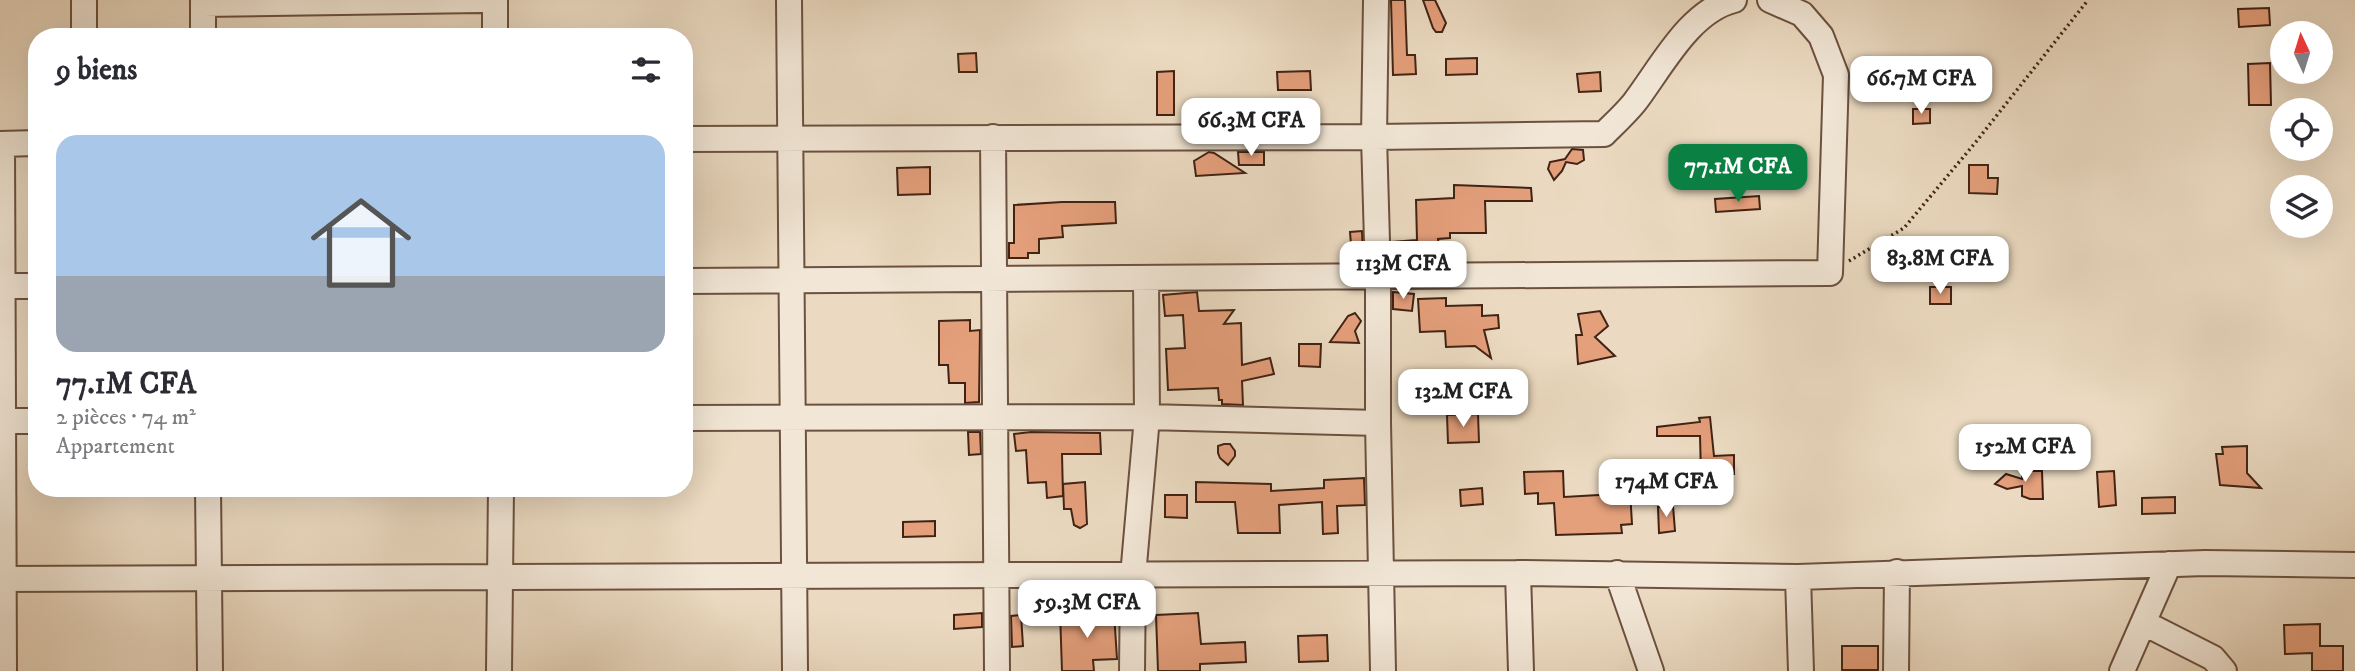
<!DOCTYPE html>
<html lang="fr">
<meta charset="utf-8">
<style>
:root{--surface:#fff;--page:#f7f7f7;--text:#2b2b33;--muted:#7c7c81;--accent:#0b8043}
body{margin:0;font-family:"IM FELL DW Pica",serif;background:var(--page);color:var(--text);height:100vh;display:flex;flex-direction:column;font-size:26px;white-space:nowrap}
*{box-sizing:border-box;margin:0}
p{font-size:23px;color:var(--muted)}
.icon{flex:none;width:38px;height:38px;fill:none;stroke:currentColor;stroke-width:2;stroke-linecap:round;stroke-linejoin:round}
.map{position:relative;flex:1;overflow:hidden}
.details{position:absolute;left:28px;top:28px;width:665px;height:469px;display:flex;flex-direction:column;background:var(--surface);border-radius:28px;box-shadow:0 7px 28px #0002}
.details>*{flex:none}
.needle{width:46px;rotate:356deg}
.controls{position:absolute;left:2270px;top:21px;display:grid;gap:14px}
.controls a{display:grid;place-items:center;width:63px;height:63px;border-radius:50%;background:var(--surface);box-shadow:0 7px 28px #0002;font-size:35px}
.price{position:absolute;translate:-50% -60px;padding:0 16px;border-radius:14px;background:#fff;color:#222;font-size:23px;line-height:46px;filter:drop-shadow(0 2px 4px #0008)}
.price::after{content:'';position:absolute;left:50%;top:42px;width:21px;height:16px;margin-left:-10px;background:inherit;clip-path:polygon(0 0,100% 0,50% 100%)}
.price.selected{background:var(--accent);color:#fff}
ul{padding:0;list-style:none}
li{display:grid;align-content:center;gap:14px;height:371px;padding:0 28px}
li span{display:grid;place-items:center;height:217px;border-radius:21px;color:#555}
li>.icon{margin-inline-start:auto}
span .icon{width:126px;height:126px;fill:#fffc;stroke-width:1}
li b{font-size:30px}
h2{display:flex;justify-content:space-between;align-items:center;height:84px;padding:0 28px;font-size:30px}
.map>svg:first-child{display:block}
.building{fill:#e49f7b;stroke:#412315;stroke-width:2}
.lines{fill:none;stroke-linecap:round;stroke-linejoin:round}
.minor-casing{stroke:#6c5140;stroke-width:28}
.path{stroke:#412315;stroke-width:3.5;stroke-dasharray:2 3.5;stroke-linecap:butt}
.minor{stroke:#f2e7d7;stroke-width:24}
</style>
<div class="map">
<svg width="2355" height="671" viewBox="0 0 2355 671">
<rect width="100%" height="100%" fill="#ebdac1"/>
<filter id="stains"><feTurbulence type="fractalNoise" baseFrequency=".00286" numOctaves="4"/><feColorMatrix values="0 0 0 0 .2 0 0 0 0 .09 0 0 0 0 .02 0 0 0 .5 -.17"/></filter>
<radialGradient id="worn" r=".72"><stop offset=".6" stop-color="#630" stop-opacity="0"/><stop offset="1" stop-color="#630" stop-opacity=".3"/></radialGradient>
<!-- building -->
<path class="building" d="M1391,0h14l2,55h8l1,19 -23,1z
M1423,0h12l11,23 -4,9h-6l-3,-4z
M2269,8l1,17 -31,2 -1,-18z
M976,53l1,19h-18l-1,-18z
M1477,58v16l-31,1v-16z
M2270,63l1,42h-22l-1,-41z
M1174,71v44h-17v-43z
M1310,71l1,19h-33l-1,-18z
M1600,72l1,19 -22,1 -2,-18z
M1913,109h17v14l-17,1z
M1572,149l11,1 1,10 -7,4 -11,-2 -4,9 -8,9 -6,-11 2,-7 15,-3z
M1209,152l5,1 31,20 -49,3 -2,-15z
M1238,152h26v13h-25z
M1969,165h19v13h10l-1,16 -28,-1z
M930,167v27l-32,1 -1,-27z
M1454,185l77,3 1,13h-47l1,32h-36v5l-12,1 2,13 -48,3v-13l25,-2 -1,-40 38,-2z
M1759,196l1,13 -44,3 -1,-13z
M1062,202h53l1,21 -54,3 1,11 -24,2v14h-11v5h-19v-15h5v-38z
M1362,231l1,26h-11l-2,-25z
M1930,287h21v17h-21z
M1197,292l2,19 35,-1 -10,14 17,-1 1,42 28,-7 4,16 -32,7 1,24 -21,-1v-4h-3l-1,-12 -50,2 -2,-41 19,-1 -2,-33 -18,1 -2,-21z
M1393,292l21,2 -2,17 -19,-2z
M1446,298v8l36,-1v11l16,-1 1,13 -15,2 7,28 -16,-12 -29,1 -1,-16 -25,1 -2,-33z
M1600,311l8,15 -13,11 20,19 -37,8 -2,-29h6l-4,-21z
M1355,313l6,8 -6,10 4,12 -29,-1 18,-26z
M970,320v11l10,-1 -1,72 -14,1v-20h-16l-1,-18h-9v-44z
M1299,344h22l-1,23 -21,-1z
M1424,390h23l-1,21 -22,-1z
M1478,414l1,28 -31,1 -1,-28z
M1710,417l4,39 20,-1v19l-33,1 -1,-39h-43v-9l43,-5 -1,-4z
M968,432h12l1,22 -12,1z
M1031,432l69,1 1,21h-39l1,42 -16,2 -1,-16 -18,1 -2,-33 -10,1 -2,-17z
M1224,444h6l5,7v5l-7,9 -8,-7 -2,-5v-7z
M2247,446v27l14,15 -41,-3 -4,-31h7l-1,-7z
M1563,471l1,26 52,-3 -1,-3 15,-1 2,34 -11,1 1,8 -66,2 -2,-32 -16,1v-11l-13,1 -1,-22z
M2022,471h20l1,28h-13l-8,-3v-10l-15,3 -12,-5 11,-10 16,5z
M2114,471l2,34 -17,2 -2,-35z
M1364,478l1,27 -28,1 1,27 -15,1 -1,-32 -43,3 1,28h-42l-3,-31h-39v-20l75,2v7l53,-3v-8z
M1085,482l2,42 -7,4 -6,-3 -3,-16h-7l-1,-25z
M1482,488l1,16 -22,2 -1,-16z
M1165,495h22v23l-22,-1z
M2175,497v16l-33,1v-16z
M1673,506l2,25 -16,2 -1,-26z
M935,521v15l-32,1v-15z
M1060,612h20v3l34,-3 3,47 -24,1 1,11h-32z
M982,613v14l-28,2v-14z
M1198,613l3,31 44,-2 1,20 -46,2v7h-42l-2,-56z
M1021,615l2,31 -11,1 -1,-31z
M2320,624v22h23v25h-31v-18l-27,1 -1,-29z
M1327,635l1,26 -29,1 -1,-26z
M1842,646h36v24h-36z"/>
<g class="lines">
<defs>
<path id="minor" d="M84,0v37
M203,0v37
M495,0v37
M789,0l6,671
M1376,0l-2,137 4,139v147l5,248
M203,4l278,-4
M993,137l4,534
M684,139l690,-2 230,-3c10,-10 21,-20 30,-31 27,-35 55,-92 100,-103
M0,144l37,-1
M2,144l2,527
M684,281l1146,-8 6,-198 -15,-39 -19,-22 -32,-14
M0,286h37
M684,418l463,-1 231,6
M0,421h37
M208,488l2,183
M1518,573l3,98
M1617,573l34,98
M1798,577l3,94
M0,579l1518,-6 280,4 407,-14 150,2
M2144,623l69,35 11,13
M499,671l2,-183
M1132,671l1,-95 14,-159 -1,-139
M1896,671l1,-99
M2122,671l47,-107"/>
</defs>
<!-- minor casing -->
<use href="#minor" class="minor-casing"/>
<!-- path -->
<path class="path" d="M1849,261l55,-33 71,-85 113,-143"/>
<!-- minor -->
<use href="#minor" class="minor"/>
</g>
<rect width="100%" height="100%" filter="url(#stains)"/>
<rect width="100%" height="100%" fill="url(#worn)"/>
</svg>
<div class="controls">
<a><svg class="needle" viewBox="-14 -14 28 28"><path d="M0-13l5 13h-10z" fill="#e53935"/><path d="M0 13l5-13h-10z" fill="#7c7c81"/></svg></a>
<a><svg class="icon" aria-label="locate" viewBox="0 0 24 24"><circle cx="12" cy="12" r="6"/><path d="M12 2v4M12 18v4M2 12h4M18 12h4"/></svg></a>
<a><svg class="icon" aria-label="layers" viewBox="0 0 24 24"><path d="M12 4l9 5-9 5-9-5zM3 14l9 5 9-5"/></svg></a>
</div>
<b class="price" style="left:1921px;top:116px">66.7M CFA</b>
<b class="price" style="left:1251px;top:158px">66.3M CFA</b>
<b class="price selected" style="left:1738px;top:204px">77.1M CFA</b>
<b class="price" style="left:1940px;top:296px">83.8M CFA</b>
<b class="price" style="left:1403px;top:301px">113M CFA</b>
<b class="price" style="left:1463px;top:429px">132M CFA</b>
<b class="price" style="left:2025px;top:484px">152M CFA</b>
<b class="price" style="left:1666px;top:519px">174M CFA</b>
<b class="price" style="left:1087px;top:640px">59.3M CFA</b>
<section class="details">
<h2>9 biens<svg class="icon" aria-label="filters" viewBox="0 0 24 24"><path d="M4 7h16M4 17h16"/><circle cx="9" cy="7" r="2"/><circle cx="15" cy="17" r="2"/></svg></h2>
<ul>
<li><span style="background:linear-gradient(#a9c7e8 65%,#9aa5b1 0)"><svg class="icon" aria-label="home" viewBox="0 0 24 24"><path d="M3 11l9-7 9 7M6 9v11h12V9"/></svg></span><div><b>77.1M CFA</b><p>2 pièces · 74 m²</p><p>Appartement</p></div></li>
</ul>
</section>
</div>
